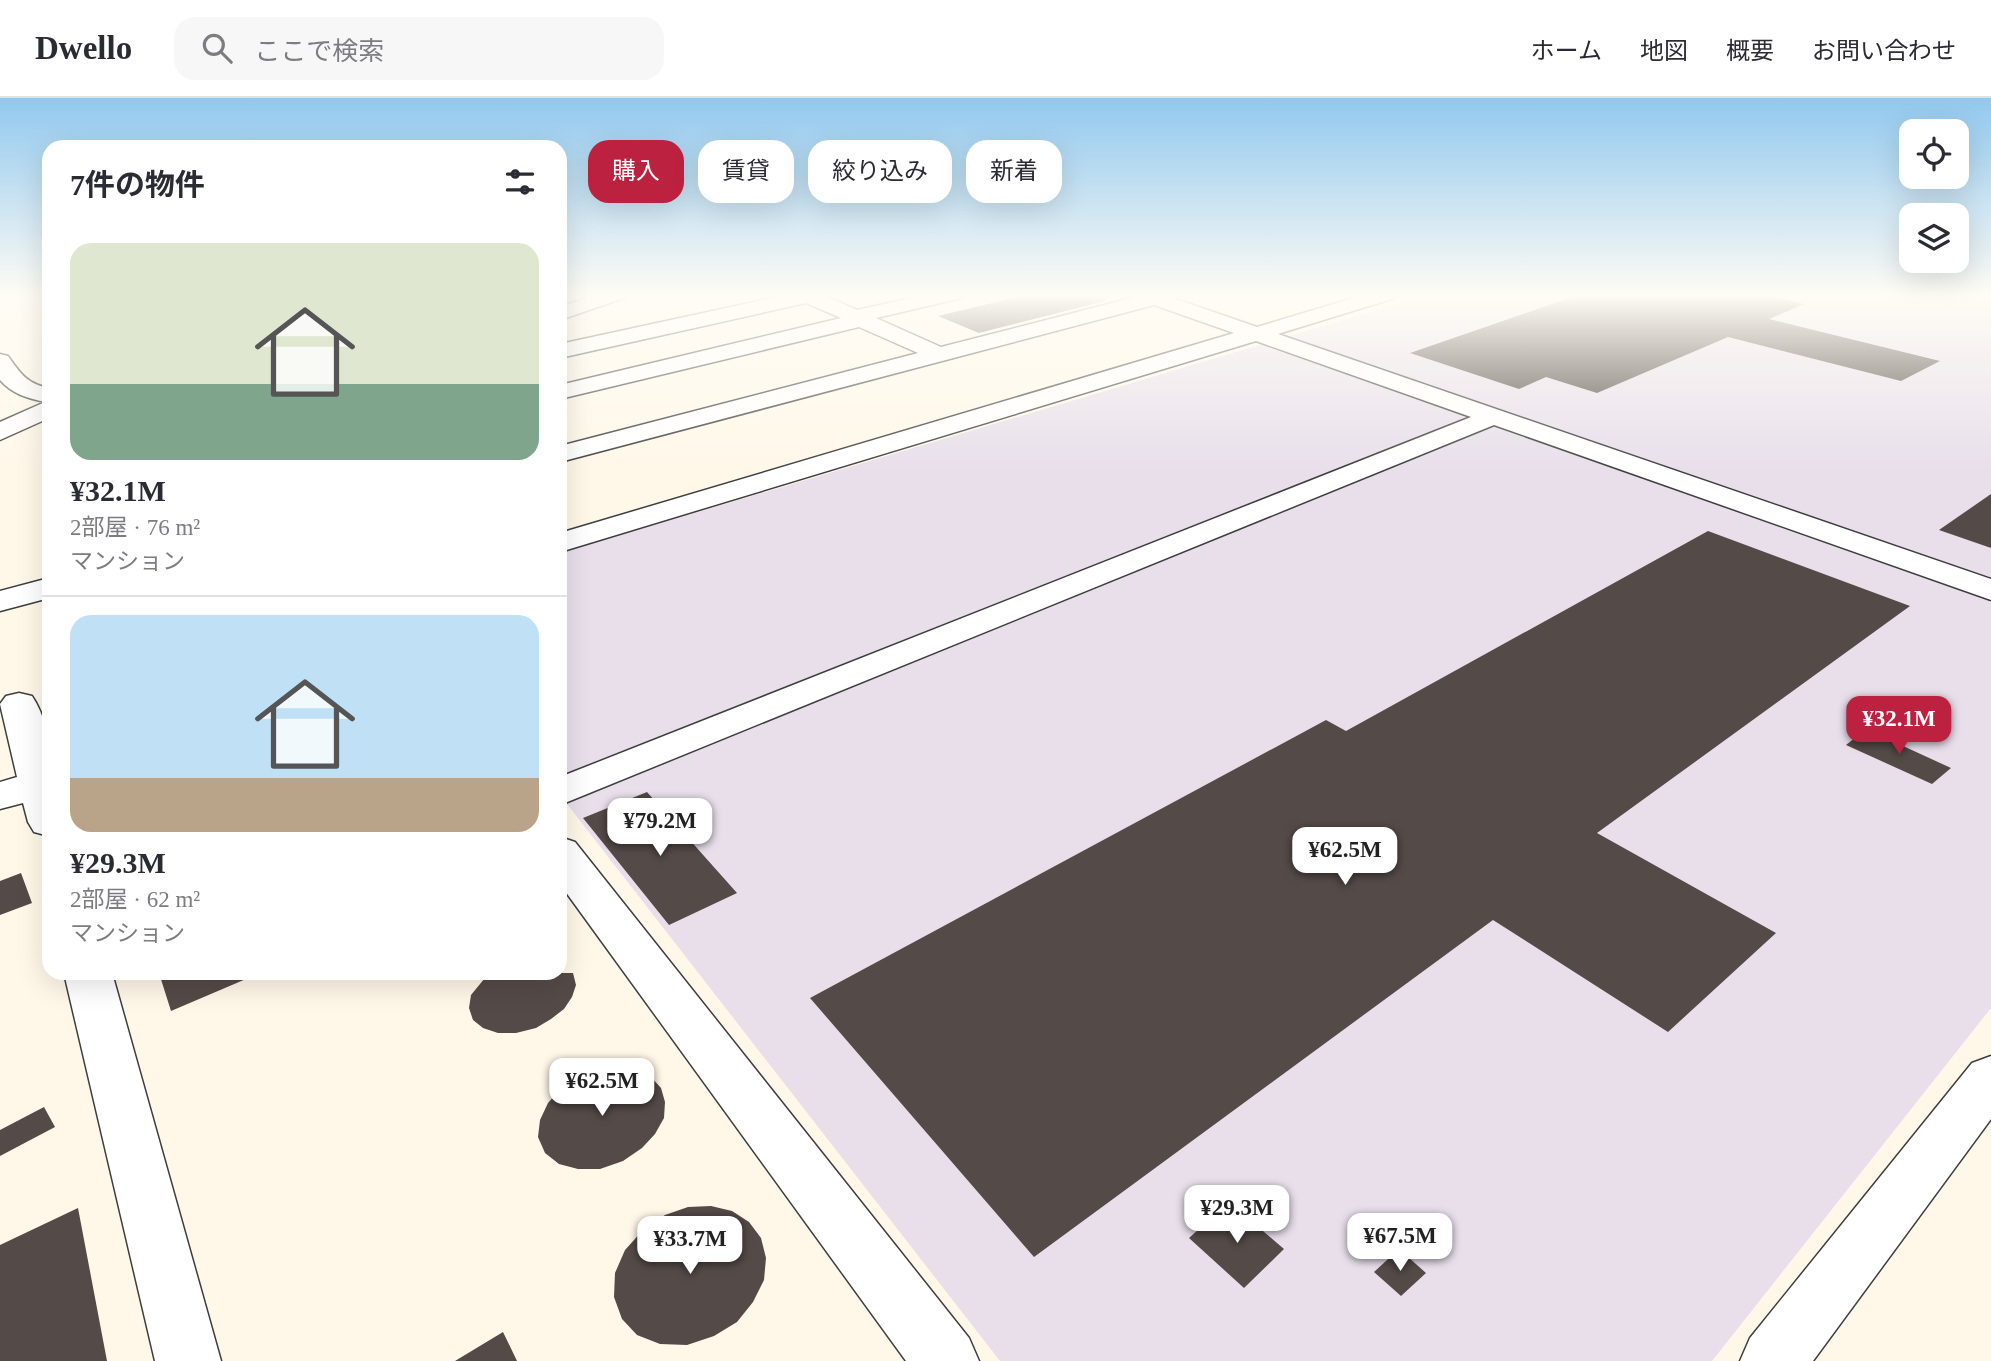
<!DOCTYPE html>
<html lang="ja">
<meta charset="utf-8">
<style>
:root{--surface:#fff;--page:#f7f7f7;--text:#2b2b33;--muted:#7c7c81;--line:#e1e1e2;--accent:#bc223f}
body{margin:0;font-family:"Times New Roman","Noto Sans JP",serif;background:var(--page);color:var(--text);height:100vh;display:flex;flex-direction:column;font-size:26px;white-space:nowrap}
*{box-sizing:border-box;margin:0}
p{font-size:23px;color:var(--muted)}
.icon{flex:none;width:38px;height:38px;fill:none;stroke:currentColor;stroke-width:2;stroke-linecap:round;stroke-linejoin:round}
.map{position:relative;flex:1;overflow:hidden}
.side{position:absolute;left:42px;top:42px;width:525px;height:840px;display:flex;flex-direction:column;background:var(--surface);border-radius:21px;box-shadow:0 7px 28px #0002}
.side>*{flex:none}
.top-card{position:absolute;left:588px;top:42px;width:665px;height:63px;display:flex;gap:14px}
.fabs{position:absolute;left:1899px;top:21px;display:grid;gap:14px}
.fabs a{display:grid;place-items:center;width:70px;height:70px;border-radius:14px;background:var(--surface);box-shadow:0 7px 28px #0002;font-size:35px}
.price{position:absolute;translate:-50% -60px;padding:0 16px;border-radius:14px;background:#fff;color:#222;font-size:23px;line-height:46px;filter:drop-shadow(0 2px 4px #0008)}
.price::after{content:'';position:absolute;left:50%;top:42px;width:21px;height:16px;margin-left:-10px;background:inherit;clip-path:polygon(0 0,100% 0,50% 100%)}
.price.active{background:var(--accent);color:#fff}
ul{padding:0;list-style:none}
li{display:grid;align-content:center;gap:14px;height:371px;padding:0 28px}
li+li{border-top:2px solid var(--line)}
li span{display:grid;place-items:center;height:217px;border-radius:21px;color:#555}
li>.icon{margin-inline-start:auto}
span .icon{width:126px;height:126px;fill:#fffc;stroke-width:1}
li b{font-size:30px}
h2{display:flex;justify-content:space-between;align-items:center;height:84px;padding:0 28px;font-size:30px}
.tag{padding:0 24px;border-radius:21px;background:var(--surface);box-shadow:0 7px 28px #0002;font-size:24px;line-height:63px}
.tag.active{background:var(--accent);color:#fff}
header{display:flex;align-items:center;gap:42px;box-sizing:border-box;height:98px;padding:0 35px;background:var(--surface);border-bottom:2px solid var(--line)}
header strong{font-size:33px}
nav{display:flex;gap:38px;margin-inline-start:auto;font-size:24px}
.search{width:490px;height:63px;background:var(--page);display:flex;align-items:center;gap:18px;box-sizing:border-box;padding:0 24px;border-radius:21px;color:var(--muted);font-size:26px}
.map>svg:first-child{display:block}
.industrial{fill:#e8dfeb}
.building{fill:#544a47}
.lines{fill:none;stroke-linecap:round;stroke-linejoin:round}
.minor-casing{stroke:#3e3e3e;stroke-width:3}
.minor{fill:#fff;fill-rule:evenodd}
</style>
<header>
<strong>Dwello</strong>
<div class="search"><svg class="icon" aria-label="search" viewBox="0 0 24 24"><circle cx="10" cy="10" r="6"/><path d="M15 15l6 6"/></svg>ここで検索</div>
<nav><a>ホーム</a><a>地図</a><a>概要</a><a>お問い合わせ</a></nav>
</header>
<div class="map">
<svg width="1991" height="1263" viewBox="0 0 1991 1263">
<rect width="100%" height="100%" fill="#fff8e9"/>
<!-- industrial -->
<path class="industrial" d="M1431,196h560v714l-279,353h-712l-440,-566v-242z"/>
<!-- building -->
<path class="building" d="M1029,196h75l1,7 -126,32 -41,-17z
M1581,196h182l41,10 -35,15 171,42 -39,20 -173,-44 -131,56 -51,-16 -27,12 -109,-36z
M1991,396v54l-52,-18z
M1708,433l202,75 -313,227 179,100 -108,99 -175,-112 -459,337 -224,-259 516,-278 20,11z
M1866,631l85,39 -19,16 -86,-39z
M647,694l90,101 -68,32 -86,-107z
M21,775l11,30 -32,12v-34z
M159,875h101l-89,38z
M489,875h84l3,12 -4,12 -8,12 -13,10 -15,9 -20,5h-18l-15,-5 -10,-8 -4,-12 2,-13z
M619,969l18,3 14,7 10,11 4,14 -1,16 -9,16 -13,14 -19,13 -23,8h-22l-19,-5 -14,-11 -7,-16 2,-17 8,-17 14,-16 19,-12z
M44,1009l11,20 -55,29v-26z
M1229,1104l55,47 -40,39 -55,-50z
M711,1108l21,5 17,11 12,16 5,20 -2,22 -11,22 -16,20 -23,14 -27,9 -27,-1 -23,-9 -15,-16 -8,-22 1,-24 10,-23 18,-20 22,-15 23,-8z
M78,1110l29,153h-107v-116z
M1399,1151l27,24 -25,23 -27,-24z
M503,1234l14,29h-62z"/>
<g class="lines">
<defs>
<path id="minor" d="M598,196h29l-3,4 -64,22v-13z
M791,196h29l37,16 73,-16h35l-3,4 -86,20 65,29 206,-53h34l-5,5 81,28 110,-33h31l-3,4 -117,36 713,245v21l-497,-175 -934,380v-28l911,-360 -215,-76 -696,211v-19l674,-200 -80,-28 -594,157v-16l358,-93 -59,-26 -299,72v-14l281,-67 -35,-15 -246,55v-14z
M0,256l8,2c12,17 19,28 41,32v30l-49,22v-18l45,-20c-18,-4 -33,-8 -45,-22z
M49,480v20l-49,13v-20z
M19,595l13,3c26,38 17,96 17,140l-15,-4 -6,-10 -5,-19 -23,6v-27l17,-5 -17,-73 6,-8z
M560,739l15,5 394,496 10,23h-73l-346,-477z
M64,875h48l109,388h-66z
M1991,958v63l-178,242h-73l10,-23 222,-275z"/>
</defs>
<!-- minor casing -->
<use href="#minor" class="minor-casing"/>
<!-- minor -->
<use href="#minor" class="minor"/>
</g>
<!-- sky -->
<linearGradient id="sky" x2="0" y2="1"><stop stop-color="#91c8ee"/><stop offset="0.53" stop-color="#fffcf5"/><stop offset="1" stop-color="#fffcf5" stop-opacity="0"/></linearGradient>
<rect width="1991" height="373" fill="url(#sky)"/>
</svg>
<div class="fabs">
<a><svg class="icon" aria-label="locate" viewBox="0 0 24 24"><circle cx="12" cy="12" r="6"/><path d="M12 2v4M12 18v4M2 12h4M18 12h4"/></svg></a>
<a><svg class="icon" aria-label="layers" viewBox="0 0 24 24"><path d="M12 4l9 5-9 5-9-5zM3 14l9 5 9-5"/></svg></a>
</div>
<b class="price active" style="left:1899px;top:658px">¥32.1M</b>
<b class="price" style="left:660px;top:760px">¥79.2M</b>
<b class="price" style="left:1345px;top:789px">¥62.5M</b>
<b class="price" style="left:602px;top:1020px">¥62.5M</b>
<b class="price" style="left:1237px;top:1147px">¥29.3M</b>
<b class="price" style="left:1400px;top:1175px">¥67.5M</b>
<b class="price" style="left:690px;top:1178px">¥33.7M</b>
<div class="top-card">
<a class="tag active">購入</a>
<a class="tag">賃貸</a>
<a class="tag">絞り込み</a>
<a class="tag">新着</a>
</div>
<section class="side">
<h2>7件の物件<svg class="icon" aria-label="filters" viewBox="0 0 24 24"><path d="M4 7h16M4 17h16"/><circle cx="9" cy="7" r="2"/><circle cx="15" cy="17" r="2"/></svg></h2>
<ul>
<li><span style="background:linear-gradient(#dfe7d0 65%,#7fa58c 0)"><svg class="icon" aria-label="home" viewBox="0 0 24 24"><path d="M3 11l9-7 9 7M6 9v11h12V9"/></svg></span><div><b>¥32.1M</b><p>2部屋 · 76 m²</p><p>マンション</p></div></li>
<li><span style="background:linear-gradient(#bfe0f5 75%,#b9a48a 0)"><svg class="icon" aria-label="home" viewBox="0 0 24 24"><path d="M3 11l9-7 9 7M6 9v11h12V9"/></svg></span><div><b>¥29.3M</b><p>2部屋 · 62 m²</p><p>マンション</p></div></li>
</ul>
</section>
</div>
